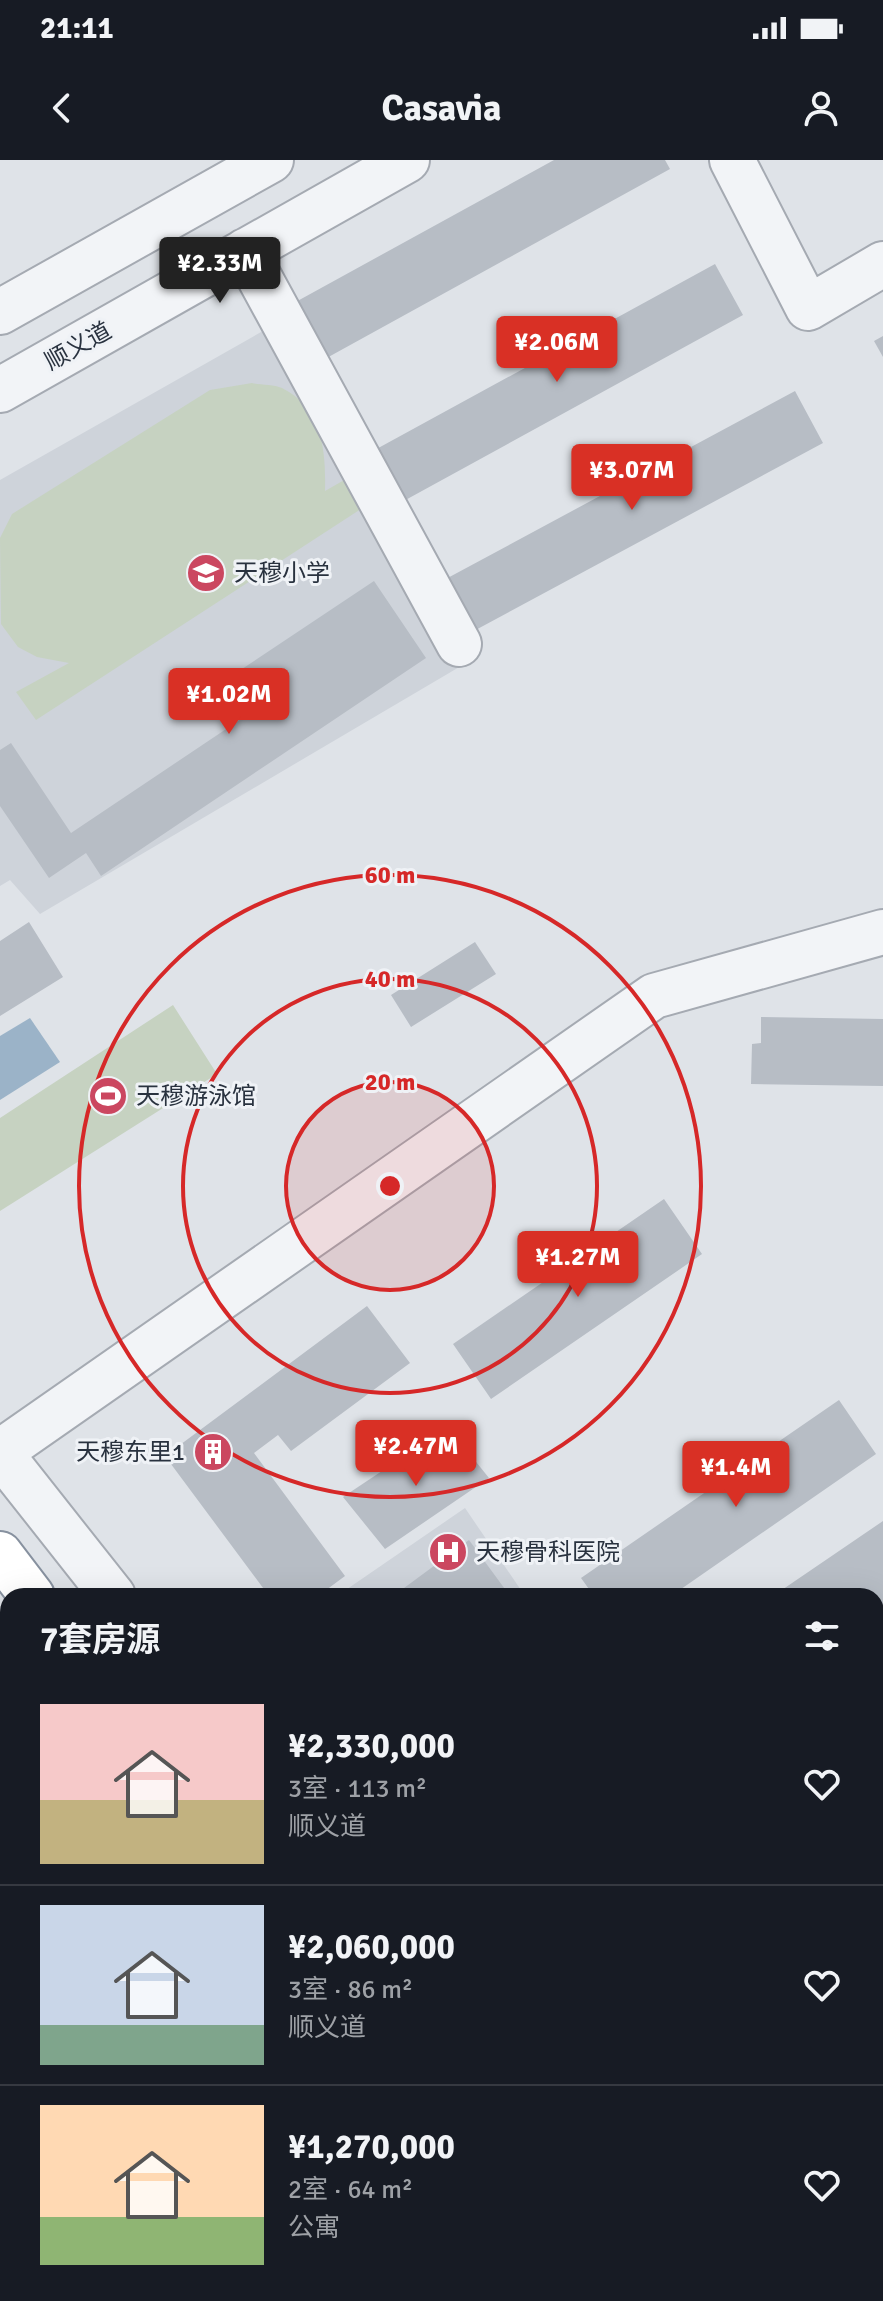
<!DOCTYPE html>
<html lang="zh">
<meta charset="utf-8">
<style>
:root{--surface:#171b24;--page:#242831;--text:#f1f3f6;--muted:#9ea1a6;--line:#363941;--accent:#d93025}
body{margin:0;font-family:Signika,"Noto Sans SC",sans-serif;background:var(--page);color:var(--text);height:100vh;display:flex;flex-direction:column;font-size:30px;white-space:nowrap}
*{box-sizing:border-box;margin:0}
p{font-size:26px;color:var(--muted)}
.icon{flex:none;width:44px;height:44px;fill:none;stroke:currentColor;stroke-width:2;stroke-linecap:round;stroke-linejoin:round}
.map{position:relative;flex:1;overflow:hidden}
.panel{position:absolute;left:0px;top:1428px;width:884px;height:714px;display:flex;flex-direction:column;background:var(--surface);border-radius:24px 24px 0 0;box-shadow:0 8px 32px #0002}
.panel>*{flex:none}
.price{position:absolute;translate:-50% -68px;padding:0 18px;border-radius:8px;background:var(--accent);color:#fff;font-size:26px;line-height:52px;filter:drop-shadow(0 2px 4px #0008)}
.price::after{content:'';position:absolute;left:50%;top:48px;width:24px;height:18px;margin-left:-12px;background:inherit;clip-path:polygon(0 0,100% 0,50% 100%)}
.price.active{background:#222;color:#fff}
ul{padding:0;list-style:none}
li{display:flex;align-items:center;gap:24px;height:200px;padding:0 40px}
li+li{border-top:2px solid var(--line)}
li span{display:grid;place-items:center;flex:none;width:224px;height:160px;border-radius:0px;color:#555}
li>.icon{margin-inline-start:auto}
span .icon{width:96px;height:96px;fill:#fffc;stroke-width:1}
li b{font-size:34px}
h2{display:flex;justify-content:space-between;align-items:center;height:96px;padding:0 40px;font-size:34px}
.status{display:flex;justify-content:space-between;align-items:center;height:56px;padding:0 40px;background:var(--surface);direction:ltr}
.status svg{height:22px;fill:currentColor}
header{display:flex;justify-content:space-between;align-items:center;height:104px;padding:0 40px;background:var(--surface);font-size:36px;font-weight:700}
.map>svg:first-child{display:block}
.built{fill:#ced3da}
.green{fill:#c6d2c1}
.water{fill:#9bb3c8}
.building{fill:#b7bdc5}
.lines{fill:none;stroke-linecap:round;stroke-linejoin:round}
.minor-casing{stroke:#a5aab2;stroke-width:48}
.highway-casing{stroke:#87919f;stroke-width:48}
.minor{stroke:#f2f4f7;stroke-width:44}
.highway{stroke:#fff;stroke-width:44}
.ring{fill:none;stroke:#d62828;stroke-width:4}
.labels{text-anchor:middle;stroke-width:6;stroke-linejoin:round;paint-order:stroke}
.street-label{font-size:24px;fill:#29323f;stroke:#eff2f6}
.poi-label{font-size:24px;fill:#29323f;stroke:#eff2f6;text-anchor:start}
.centre{fill:#d62828;stroke:#eff2f6;stroke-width:4}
.ring-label{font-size:24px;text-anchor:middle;font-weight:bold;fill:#d62828;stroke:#eff2f6;stroke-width:6;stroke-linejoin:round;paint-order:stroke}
</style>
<div class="status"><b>21:11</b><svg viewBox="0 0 49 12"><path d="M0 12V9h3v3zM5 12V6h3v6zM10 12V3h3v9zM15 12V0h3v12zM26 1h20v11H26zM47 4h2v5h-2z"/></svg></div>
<header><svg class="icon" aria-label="back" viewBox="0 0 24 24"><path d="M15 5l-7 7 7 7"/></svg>Casavia<svg class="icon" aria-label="person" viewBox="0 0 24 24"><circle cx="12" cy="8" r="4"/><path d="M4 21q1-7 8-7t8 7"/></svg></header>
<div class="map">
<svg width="883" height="2141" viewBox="0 0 883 2141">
<rect width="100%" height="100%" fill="#dfe3e8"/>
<!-- built -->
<path class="built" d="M277,163l184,343 -421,248 -30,-34 -10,6v-406z
M465,1348l60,88h-188z"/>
<!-- green -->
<path class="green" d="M252,223c9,2 22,1 30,5 41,20 44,64 43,103l21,-12 18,28 -328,213 -20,-28 53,-29 -32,-6 -19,-10 -17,-23 -1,-86 12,-24 198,-124z
M173,845l44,69 -217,137v-93z
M876,1979l7,11v151h-139l-5,-7h137z"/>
<!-- water -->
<path class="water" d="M30,858l30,44 -60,38v-64z"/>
<!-- building -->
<path class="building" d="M554,0h111l5,9 -347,191 -31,-56z
M715,104l28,51 -343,188 -29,-51z
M883,176v21l-9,-16z
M795,231l28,52 -353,190 -28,-52z
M374,421l52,77 -325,218 -15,-23 -37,25 -49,-72v-56l11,-7 60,90 194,-130 -23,-34z
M29,762l34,55 -63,39v-75z
M475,782l21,32 -85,53 -20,-32z
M761,857l122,2v67l-132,-2 1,-40 9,-1z
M664,1039l38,55 -211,145 -38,-55z
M367,1146l43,57 -119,88 -13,-16 -24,18 91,123 -27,20h-49l-104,-140z
M839,1240l37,54 -205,142h-77l-13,-18z
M448,1267l41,51 -104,71 -42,-52z
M883,1361v85l-7,5v-15h-103z
M469,1380l41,56h-106l-4,-5z
M883,1529v72l-7,5v-73z
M879,1770l4,5v121l-7,-10v-114z"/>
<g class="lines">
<defs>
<path id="minor" d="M732,0l76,148 75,-44
M245,91l214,393
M0,152l271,-152
M0,230l407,-230
M0,1292l654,-456 229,-64
M0,1293l113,143
M0,1635l8,10
M876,1649l7,-2
M0,2109l8,10
M401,2134l6,7
M665,2134l5,7"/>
<path id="highway" d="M0,1394l32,42
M0,1543l8,10
M474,2134l5,7
M584,2134l6,7"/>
</defs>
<!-- minor casing -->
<use href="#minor" class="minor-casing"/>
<!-- highway casing -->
<use href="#highway" class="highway-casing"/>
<!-- minor -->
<use href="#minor" class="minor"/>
<!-- highway -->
<use href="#highway" class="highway"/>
</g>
<!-- distance rings -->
<circle cx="390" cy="1026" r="104" fill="#d62828" fill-opacity=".12"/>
<g class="ring">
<circle cx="390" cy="1026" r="104"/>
<circle cx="390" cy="1026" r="207"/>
<circle cx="390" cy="1026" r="311"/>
</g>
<!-- icons -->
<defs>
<symbol id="school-disc" viewBox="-11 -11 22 22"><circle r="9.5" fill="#cb4760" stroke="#eff2f6"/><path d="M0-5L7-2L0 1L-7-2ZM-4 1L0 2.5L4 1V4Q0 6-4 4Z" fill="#fff"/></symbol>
<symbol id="stadium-disc" viewBox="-11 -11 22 22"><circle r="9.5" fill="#cb4760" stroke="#eff2f6"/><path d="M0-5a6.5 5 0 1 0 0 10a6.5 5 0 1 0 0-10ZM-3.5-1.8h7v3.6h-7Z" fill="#fff"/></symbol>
<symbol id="building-disc" viewBox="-11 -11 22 22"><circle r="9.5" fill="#cb4760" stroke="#eff2f6"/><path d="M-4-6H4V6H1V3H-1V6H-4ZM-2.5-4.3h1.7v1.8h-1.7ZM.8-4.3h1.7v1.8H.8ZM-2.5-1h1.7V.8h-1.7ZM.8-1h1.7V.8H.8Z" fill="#fff"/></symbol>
<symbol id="hospital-disc" viewBox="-11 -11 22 22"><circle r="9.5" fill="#cb4760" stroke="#eff2f6"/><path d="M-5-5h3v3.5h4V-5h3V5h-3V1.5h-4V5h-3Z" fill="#fff"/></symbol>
</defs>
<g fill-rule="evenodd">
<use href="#school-disc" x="184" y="391" width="44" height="44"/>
<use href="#stadium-disc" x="86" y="914" width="44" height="44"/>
<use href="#building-disc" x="191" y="1270" width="44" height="44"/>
<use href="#hospital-disc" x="426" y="1370" width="44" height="44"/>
</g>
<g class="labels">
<!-- street labels -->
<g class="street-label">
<text transform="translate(78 186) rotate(-29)" y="8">顺义道</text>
</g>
<!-- poi labels -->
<g class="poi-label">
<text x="234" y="421">天穆小学</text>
<text x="136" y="944">天穆游泳馆</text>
<text x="185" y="1300" text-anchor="end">天穆东里1</text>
<text x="476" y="1400">天穆骨科医院</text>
</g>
</g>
<circle cx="390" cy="1026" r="12" class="centre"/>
<g class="ring-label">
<text x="390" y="723">60 m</text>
<text x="390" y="827">40 m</text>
<text x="390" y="930">20 m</text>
</g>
</svg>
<b class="price active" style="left:220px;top:145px">¥2.33M</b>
<b class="price" style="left:557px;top:224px">¥2.06M</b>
<b class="price" style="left:632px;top:352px">¥3.07M</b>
<b class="price" style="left:229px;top:576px">¥1.02M</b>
<b class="price" style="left:578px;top:1139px">¥1.27M</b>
<b class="price" style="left:416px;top:1328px">¥2.47M</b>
<b class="price" style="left:736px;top:1349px">¥1.4M</b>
<section class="panel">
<h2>7套房源<svg class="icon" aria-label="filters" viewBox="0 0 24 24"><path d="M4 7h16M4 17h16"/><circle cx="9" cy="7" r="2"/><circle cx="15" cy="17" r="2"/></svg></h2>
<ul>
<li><span style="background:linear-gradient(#f6c9c9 60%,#c2b280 0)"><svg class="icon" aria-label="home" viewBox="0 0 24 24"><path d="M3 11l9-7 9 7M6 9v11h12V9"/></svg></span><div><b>¥2,330,000</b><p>3室 · 113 m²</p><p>顺义道</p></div><svg class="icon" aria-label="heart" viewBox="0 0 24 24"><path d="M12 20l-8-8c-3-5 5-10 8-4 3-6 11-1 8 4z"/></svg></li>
<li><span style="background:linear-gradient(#c9d6e8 75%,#7fa58c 0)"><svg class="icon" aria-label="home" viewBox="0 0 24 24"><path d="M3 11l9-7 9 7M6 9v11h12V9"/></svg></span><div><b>¥2,060,000</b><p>3室 · 86 m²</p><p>顺义道</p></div><svg class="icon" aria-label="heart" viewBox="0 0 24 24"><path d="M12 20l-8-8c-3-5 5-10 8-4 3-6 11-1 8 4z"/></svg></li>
<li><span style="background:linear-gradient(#ffd9b3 70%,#8fb573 0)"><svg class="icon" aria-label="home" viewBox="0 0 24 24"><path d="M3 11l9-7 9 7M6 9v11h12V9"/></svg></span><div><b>¥1,270,000</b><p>2室 · 64 m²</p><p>公寓</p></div><svg class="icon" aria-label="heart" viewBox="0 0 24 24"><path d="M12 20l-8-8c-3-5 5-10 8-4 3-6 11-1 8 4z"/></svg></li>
</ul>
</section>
</div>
